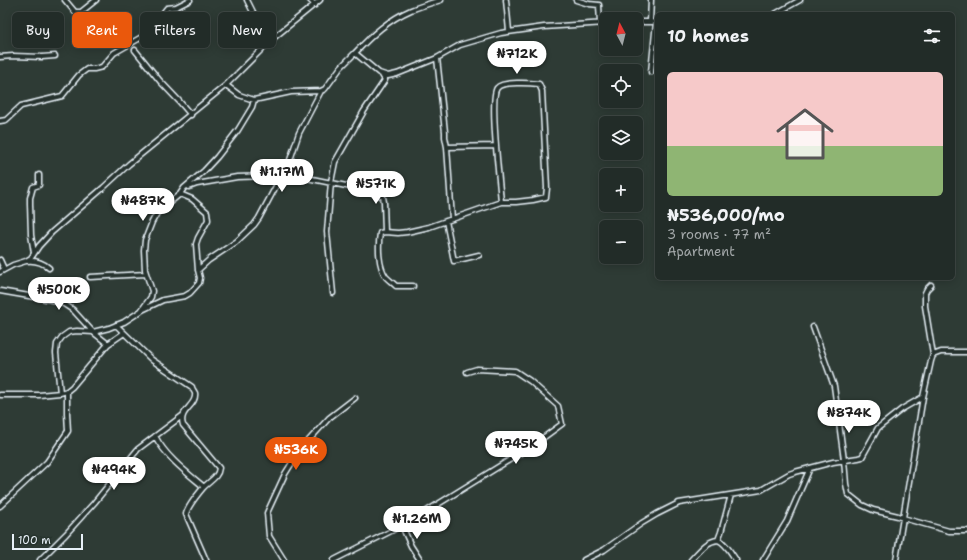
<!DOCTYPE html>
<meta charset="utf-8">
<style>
:root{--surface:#222c28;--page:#2e3834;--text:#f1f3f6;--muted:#a2a7a8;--line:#3f4845;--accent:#ea580c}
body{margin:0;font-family:"Shantell Sans",sans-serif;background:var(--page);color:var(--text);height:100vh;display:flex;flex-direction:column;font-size:15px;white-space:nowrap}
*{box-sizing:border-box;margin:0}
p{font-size:13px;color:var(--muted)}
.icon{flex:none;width:22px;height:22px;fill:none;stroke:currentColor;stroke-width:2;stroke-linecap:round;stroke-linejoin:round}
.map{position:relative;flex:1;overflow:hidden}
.drawer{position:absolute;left:655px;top:12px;width:300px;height:268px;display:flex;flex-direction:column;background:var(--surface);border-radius:6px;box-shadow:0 2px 10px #0003,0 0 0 1px var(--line)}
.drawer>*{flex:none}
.banner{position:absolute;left:12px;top:12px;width:380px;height:36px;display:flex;gap:8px}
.needle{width:26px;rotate:353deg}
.tools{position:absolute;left:599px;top:12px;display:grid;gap:8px}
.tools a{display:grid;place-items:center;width:44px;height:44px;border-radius:6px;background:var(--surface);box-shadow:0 2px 10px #0003,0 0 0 1px var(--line);font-size:20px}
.scale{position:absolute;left:12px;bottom:10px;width:71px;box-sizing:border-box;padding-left:4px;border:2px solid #e8f1f8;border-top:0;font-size:11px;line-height:14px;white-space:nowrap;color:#e8f1f8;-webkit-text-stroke:3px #26332d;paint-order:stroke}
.price{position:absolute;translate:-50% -34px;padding:0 9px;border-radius:14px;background:#fff;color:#222;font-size:13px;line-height:26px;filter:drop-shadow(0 1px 2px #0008)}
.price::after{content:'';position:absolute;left:50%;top:24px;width:12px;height:9px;margin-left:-6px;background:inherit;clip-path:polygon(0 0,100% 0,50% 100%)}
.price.active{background:var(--accent);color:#fff}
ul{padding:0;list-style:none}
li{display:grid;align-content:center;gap:8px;height:212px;padding:0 12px}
li span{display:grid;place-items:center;height:124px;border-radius:6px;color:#555}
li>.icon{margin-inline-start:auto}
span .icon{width:72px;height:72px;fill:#fffc;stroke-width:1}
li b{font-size:17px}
h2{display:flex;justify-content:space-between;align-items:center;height:48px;padding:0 12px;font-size:17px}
.pill{padding:0 14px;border-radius:6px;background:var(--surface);box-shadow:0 2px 10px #0003,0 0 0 1px var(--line);font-size:14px;line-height:36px}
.pill.active{background:var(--accent);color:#fff}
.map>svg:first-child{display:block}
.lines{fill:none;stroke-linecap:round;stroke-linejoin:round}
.street-casing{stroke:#e8f1f8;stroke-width:7}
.street{stroke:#26332d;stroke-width:4}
</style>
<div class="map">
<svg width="967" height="560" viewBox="0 0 967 560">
<rect width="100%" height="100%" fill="#2e3b35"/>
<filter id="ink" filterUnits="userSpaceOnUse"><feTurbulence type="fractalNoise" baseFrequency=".025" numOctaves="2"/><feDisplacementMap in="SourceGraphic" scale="8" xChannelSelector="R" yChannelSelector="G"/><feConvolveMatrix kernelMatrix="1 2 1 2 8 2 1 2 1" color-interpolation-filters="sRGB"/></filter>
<g filter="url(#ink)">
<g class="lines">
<defs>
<path id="street" d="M65,0l10,12h6l15,-12
M247,0l9,18 15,22
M310,0l5,5
M506,0l3,31
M576,0l13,4 10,1 1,18
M775,14l25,-14
M636,22h16
M650,22l1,-22
M135,50l25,31 19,20 12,14
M355,53c17,-18 33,-33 56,-43 10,-4 20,-7 30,-10
M0,57l13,-1 29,1 13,-1
M437,58l8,74v5l2,10 49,-1
M651,72l5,-50
M226,85l13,10 15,5 37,-8 30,-1 4,-2 16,-22 14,-14 24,20 9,3 9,-2 40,-16 23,-13 41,-12 43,-6 62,-4
M0,121l6,-1 15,-14 41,-10 17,-21 8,-6h7l8,-2 12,-14 33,-19 20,-26 9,-1 14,-7
M447,147l5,72
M189,187l8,-3 40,-7 37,-1 9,-3 5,-7 11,-33 22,-42
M446,221l8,40 25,-6
M385,232l13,1 9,-1 22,-5 72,-25h15l17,-2 13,-3 1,-9 -5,-97 -3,-7c-8,-1 -37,-3 -42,4 -8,10 3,97 4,114
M34,253l-3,-18 -1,-31v-6l3,-11 6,-2v-10
M0,260l4,9
M27,261c9,-1 15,1 22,7
M198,270l11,-10 27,-18 18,-17 5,-7 24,-45 73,15 23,7 4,2 1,5 1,30 -5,1c-2,13 -2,33 6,44 3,3 7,6 10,9h17
M0,272l13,-7 13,-4 5,-3 8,-12 13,-14 51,-44 26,-24 97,-79 45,-45 49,-40
M90,277l56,-3
M931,285l-4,4 -2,4v13l8,49
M0,291l52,9 12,4 9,6 20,22 15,12
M333,293l-6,-61 4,-50 4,-20 29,-51 21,-31 -3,-5
M142,310l21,-10 22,-4 5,-3 9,-10 1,-5 -2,-8 -2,-26 2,-6 10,-18 -1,-8 -15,-13 -12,-5
M116,325l36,35 40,27c0,1 3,6 3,6 2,13 -17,17 -12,32l36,43c-1,10 -10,13 -16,20 -5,6 -15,18 -17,26l20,46
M813,327l21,59 10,74 2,24 2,10 14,11 11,5 25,6 5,2 46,13h18
M60,393l-4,-40 1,-9 5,-7 7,-5 8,-1 16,1 16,-4 15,-6 17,-11 10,-14 1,-6 -7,-21 -1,-20 1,-10 7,-18 5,-9 23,-19 4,-6 20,-17 13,-14 21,-27 14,-23 2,-7
M0,395h39l21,-2 7,-2 5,-4 36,-43 16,-11
M155,436c11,21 31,36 49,51
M0,506l47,-44 21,-31 -1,-18v-22
M402,526l9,20 9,14
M718,540c8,3 13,13 18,20
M40,560l26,-26 28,-31 44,-54 44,-33
M284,560l-15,-24 -2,-23 18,-39 15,-24 29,-32 26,-20
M334,560l75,-38 123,-76 30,-22 -4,-18 -28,-25 -15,-10 -38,-2 -10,3
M584,560l20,-10 38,-27 15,-9 22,-11 82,-13 28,-16 6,-2 38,-10 25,-4 4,-1 16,-29 24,-19 21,-12
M691,560c8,-8 15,-19 27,-20l3,-8 10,-37
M763,560l24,-39 23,-53
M896,560l27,-163 8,-36 2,-6 8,-3h26"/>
</defs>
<!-- street casing -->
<use href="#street" class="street-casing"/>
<!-- street -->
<use href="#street" class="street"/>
</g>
</g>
</svg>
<div class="tools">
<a><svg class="needle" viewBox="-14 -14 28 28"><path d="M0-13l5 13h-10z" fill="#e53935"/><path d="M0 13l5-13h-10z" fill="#a2a7a8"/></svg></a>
<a><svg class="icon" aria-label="locate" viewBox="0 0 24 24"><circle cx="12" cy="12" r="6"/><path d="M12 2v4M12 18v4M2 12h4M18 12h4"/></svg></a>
<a><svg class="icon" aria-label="layers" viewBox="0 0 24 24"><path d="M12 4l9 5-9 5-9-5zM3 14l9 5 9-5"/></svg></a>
<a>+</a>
<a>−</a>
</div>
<div class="scale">100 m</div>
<b class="price" style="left:517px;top:75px">₦712K</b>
<b class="price" style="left:282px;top:193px">₦1.17M</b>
<b class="price" style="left:376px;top:205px">₦571K</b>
<b class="price" style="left:143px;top:222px">₦487K</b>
<b class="price" style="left:59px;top:311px">₦500K</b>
<b class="price" style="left:849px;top:434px">₦874K</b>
<b class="price" style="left:516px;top:465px">₦745K</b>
<b class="price active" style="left:296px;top:471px">₦536K</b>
<b class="price" style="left:114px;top:491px">₦494K</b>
<b class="price" style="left:417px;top:540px">₦1.26M</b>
<div class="banner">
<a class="pill">Buy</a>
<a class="pill active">Rent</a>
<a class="pill">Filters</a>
<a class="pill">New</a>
</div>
<section class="drawer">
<h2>10 homes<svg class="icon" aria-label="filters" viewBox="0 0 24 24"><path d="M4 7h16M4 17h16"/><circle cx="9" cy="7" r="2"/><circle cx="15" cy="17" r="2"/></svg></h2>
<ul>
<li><span style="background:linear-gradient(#f6c9c9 60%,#8fb573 0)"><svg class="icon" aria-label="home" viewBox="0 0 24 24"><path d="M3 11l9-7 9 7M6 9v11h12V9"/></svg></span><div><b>₦536,000/mo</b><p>3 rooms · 77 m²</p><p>Apartment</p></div></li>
</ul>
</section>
</div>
